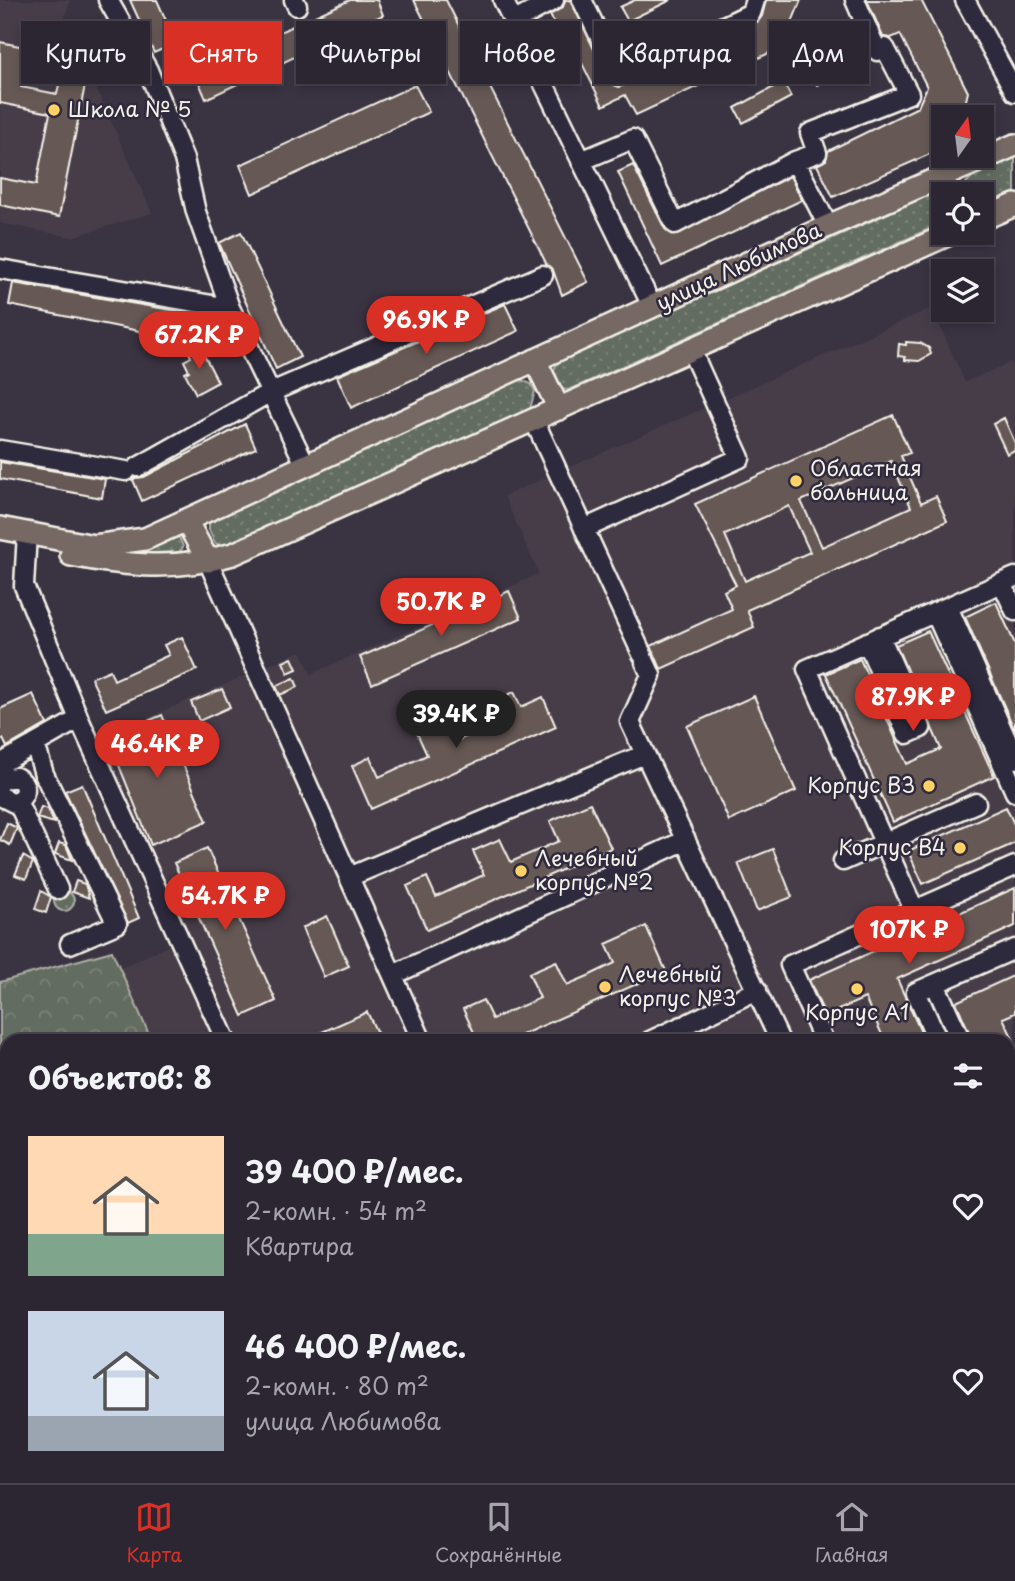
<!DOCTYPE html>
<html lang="ru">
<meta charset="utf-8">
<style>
:root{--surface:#2c2632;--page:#342e3a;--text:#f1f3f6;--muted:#a6a5ac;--line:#48434d;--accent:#d93025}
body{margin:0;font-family:"Playpen Sans",sans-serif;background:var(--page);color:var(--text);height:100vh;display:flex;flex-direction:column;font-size:26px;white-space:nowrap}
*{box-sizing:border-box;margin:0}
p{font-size:23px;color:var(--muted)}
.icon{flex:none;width:38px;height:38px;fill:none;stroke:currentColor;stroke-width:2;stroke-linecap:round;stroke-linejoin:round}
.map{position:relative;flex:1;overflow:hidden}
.sheet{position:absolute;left:0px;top:1034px;width:1015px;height:450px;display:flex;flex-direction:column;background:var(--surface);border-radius:21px 21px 0 0;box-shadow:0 4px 10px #0003,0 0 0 2px var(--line)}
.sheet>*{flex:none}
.banner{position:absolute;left:21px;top:21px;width:973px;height:63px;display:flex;gap:14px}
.needle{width:46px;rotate:14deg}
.fabs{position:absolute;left:931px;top:105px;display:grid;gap:14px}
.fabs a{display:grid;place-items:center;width:63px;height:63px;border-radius:0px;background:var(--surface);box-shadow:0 4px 10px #0003,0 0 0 2px var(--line);font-size:35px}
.price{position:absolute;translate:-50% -60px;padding:0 16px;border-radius:24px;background:var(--accent);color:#fff;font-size:23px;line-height:46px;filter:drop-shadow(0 2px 4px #0008)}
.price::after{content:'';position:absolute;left:50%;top:42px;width:21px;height:16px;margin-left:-10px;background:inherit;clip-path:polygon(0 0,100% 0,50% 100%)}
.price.current{background:#222;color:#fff}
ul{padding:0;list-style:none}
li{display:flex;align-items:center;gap:21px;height:175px;padding:0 28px}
li span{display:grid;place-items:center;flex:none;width:196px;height:140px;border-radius:0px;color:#555}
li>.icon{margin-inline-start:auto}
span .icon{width:84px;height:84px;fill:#fffc;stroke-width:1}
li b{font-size:30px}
h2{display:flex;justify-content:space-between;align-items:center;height:84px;padding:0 28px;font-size:30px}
.chip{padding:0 24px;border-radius:0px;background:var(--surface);box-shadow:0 4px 10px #0003,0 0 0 2px var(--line);font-size:24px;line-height:63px}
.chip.current{background:var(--accent);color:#fff}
.menu{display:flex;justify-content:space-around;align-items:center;height:98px;border-top:2px solid var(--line);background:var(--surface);font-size:19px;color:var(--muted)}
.menu a{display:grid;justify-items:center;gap:4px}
.menu .current{color:var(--accent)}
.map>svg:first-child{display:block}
.built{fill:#473e48}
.green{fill:url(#green-dots);stroke:#acaea4;stroke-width:2}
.forest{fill:url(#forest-crowns);stroke:#acaea4;stroke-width:2}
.building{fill:#665955;stroke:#f4f1e8;stroke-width:2;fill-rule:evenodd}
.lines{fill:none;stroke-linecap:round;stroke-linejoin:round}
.minor-casing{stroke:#f4f1e8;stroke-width:23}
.major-casing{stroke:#f4f1e8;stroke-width:26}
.minor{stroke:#2f2a3d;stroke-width:18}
.major{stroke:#766964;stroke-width:21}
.poi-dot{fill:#ffd166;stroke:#2f2a3d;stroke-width:2.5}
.labels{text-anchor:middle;stroke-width:5;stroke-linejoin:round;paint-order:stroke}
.poi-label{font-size:21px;fill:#f4f1e8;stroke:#2f2a3d;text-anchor:start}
.street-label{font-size:21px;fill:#f4f1e8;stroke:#2f2a3d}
</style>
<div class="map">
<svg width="1015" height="1483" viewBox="0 0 1015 1483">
<defs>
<pattern id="green-dots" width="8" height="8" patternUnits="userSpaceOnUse" patternTransform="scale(1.75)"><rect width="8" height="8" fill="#646c60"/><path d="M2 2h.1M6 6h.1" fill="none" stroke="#7b8177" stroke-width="1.8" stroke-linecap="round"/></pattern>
<pattern id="forest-crowns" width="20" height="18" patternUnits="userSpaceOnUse" patternTransform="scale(1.75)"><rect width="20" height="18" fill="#646c60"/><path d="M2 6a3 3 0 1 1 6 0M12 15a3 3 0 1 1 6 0" fill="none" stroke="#7b8177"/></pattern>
</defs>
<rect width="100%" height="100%" fill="#3a3342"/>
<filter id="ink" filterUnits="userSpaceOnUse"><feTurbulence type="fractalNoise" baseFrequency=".0143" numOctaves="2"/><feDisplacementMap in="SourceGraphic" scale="14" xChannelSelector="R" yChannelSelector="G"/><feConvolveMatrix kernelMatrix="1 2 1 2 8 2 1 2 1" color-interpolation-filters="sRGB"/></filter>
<g filter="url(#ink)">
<!-- built -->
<path class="built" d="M0,0h70l-5,18 87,195 -80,24 -72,-14z
M932,308l33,74 46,-20 4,9v890l-7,3v-223h-873l-29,-66 81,-38 -90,-197 204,-89 10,23 228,-100 -35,-78z
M130,1477h394l-14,6h-394z"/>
<!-- green -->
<path class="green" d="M1015,157v35l-29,13 -4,-1v-10h-16v-11l6,-6z
M927,196l16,6v18l-3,4 -371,166 -10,-1 -9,-12 9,-17z
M517,378l14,6 4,7 -5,18 -305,138 -10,-4 -6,-13v-9z
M175,536l5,3 3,8 -6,8 -63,1z
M54 901a10 10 0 1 1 20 0a10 10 0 1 1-20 0Z"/>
<!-- forest -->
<path class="forest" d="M112,951l40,90h-145v436h101l-12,6h-96v-501z"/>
<!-- building -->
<path class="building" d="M130,0h27l19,43 -22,10z
M350,0h27l6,15 -177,84 -12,-28z
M414,0h32l142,282 -26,13 -9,-25 -6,-5z
M565,0h6l38,81 10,6 137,-64 6,-7 4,-16h35l-19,47 -146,68 -11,-20 -22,11 -30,-61 -7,3 -16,-33 13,-8z
M635,0h36l-43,21 -8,-14z
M867,0h54l47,92 -6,25h-19v26l-15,12 -95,42 -16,-32 9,-5 2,-9 90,-44 9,-20 -27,-53 -9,4 -8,-1z
M0,42l29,6 -8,39 36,7 3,-14 25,5 -26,132 -59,-12v-27l36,7 14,-72 -50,-10z
M828,64l6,13 -17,8 -6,-13z
M783,82l8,15 -48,26 -8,-15z
M415,85l14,27 -177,82 -12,-29z
M633,165l32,64 9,6 116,-59 12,24 -140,66 -44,-94z
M241,232l59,125 -24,12 -57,-126z
M13,283l176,30 -5,27 -175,-35z
M505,304l13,27 -167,77 -14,-32z
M906,342l14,1 9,5 2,6 -12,7 -14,-1v-3l-7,-1 1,-12 7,1z
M199,345l19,37 -22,12 -11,-21 4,-2 -5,-10 7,-4 -3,-7z
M893,415l17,38 -9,3 20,47 15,-7 11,25 -200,89 7,17 -93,42 -10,-23 81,-37 -8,-18 12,-6 -41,-81zM891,461l20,46 -89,40 -21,-46zM789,506l21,46 -65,29 -20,-46z
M1004,418l11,25v7l-8,4 -14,-30z
M245,424l11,24 -114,53 -9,-21 2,-2 9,-1z
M0,462l105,17 -3,19 -102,-19z
M509,591l12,27 -149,66 -12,-27z
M996,602l19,42v87l-50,-114z
M928,631l66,145 -101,46 -67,-148 34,-15 47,105 34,-15 -45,-104z
M182,637l15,33 -91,40 -15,-32 19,-8 4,10 55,-25 -5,-10z
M292,658l5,11 -9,4 -5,-11z
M294,678l4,9 -18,8 -4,-9z
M222,689l8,18 -31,14 -8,-19z
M514,692l7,15 22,-10 13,30 -185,82 -19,-43 18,-9 9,20 48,-22 -11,-24 27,-12 11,23 21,-9 27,-12 -9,-20z
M33,694l14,30 -40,23 -4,-8 -3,1v-31z
M754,696l42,95 -67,30 -42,-95z
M162,715l45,106 -56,24 -43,-107z
M82,784l57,134 -11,5 -63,-132z
M590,803l21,45 -184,82 -20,-44 20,-9 9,20 43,-20 5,-2 -11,-24 27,-12 11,23 48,-21 -9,-20z
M41,807l7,2 6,14 -17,-5z
M1006,807l9,19v17l-92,41 -15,-33z
M7,823l10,5 -7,17 -10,-5z
M59,843l7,2 6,15 -17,-6z
M207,848l69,153 -33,15 -69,-153z
M773,849l19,48 -35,14 -19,-48z
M23,856l10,6 -7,17 -11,-4z
M76,881l9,3 4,14 -17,-6z
M1015,888v38l-118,53 28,62h-40l-20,-43 -27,12 2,5 -13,5 -18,-40z
M41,891l10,6 -5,16 -11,-4z
M327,916l22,50 -25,11 -22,-49z
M646,926l20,45 -158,70h-30l-15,-32 20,-9 9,19 48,-21 -11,-25 27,-12 11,24 21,-9 27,-13 -9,-19z
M1015,975v38l-12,5 11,23h-41l-17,-39z
M367,1012l14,29h-79z"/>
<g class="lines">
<defs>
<path id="minor" d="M108,0l40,70 36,89 12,53 34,96 76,158
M294,0l3,6
M503,0l149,306
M582,0l37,76 132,-63 4,-13
M965,0l50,92
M515,21l39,-21
M581,161l52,-22 42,85 120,-63 33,65
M795,161l22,-8 -7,-20 99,-39 -24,-46 -8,3 -22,-51
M0,269l230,39
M534,420l108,234
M0,450l126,21
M138,467l131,-74 274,-118
M584,529l156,-71 -49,-108
M27,533l-3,53 55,133 147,322
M208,561l214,480
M1002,583l13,28
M948,607l67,152
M935,612l80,180
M867,642l40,92 14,-6 -41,-92
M645,662l6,13 -21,47 150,319
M35,744l9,30 73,150 -47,20
M0,764l79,-45
M580,781l65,-27
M0,783l3,-4 13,-2c14,8 10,20 -2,26l-14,-7
M17,801l41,88
M843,861l133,-58
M621,870l65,-30
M349,877l227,-95
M914,910l-107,-241 208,-92
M393,975l222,-102
M935,984l26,57
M689,1023l68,-33
M650,1041l32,-15
M824,1041l-34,-76 225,-99
M938,1041l-22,-49 99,-43
M1008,1148l7,15
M1008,1200l7,16
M1008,1240l7,-3
M1008,1342l7,-3
M1008,1390l7,-3
M420,1477l2,6
M909,1477l3,6
M690,1483l14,-6
M802,1483l14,-6"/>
<path id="major" d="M982,219l33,-14
M535,360l24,49
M186,520l22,41
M0,528l94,18 51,-7 683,-313 187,-81
M71,555c57,11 105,16 162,-1l719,-321"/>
</defs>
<!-- minor casing -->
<use href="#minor" class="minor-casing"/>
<!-- major casing -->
<use href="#major" class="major-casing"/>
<!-- minor -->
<use href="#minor" class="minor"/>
<!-- major -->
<use href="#major" class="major"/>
</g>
</g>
<!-- markers -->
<g class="poi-dot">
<circle cx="54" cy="110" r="7"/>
<circle cx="796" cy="481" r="7"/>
<circle cx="929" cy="786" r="7"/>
<circle cx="960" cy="848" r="7"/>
<circle cx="521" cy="871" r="7"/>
<circle cx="605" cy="987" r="7"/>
<circle cx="857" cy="989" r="7"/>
</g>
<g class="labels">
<!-- poi labels -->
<g class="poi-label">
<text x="68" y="117">Школа № 5</text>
<text x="810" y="476">Областная<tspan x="810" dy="24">больница</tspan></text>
<text x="915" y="793" text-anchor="end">Корпус В3</text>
<text x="946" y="855" text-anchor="end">Корпус В4</text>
<text x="535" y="866">Лечебный<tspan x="535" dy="24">корпус №2</tspan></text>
<text x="619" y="982">Лечебный<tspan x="619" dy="24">корпус №3</tspan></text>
<text x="857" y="1020" text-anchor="middle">Корпус А1</text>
</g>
<!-- street labels -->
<g class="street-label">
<text transform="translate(739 267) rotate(-25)" y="7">улица Любимова</text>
</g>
</g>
</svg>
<div class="fabs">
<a><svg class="needle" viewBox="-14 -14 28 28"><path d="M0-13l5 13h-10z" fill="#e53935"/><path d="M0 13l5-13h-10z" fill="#a6a5ac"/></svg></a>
<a><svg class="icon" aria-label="locate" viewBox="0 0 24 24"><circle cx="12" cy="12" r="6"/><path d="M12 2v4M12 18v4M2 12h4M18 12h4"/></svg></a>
<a><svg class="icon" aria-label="layers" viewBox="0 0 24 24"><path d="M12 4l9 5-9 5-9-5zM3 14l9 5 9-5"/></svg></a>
</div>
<b class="price" style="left:426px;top:356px">96.9K ₽</b>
<b class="price" style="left:199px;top:371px">67.2K ₽</b>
<b class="price" style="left:441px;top:638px">50.7K ₽</b>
<b class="price" style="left:913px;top:733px">87.9K ₽</b>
<b class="price current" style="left:456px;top:750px">39.4K ₽</b>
<b class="price" style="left:157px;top:780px">46.4K ₽</b>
<b class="price" style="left:225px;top:932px">54.7K ₽</b>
<b class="price" style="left:909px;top:966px">107K ₽</b>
<div class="banner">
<a class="chip">Купить</a>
<a class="chip current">Снять</a>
<a class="chip">Фильтры</a>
<a class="chip">Новое</a>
<a class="chip">Квартира</a>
<a class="chip">Дом</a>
</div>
<section class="sheet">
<h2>Объектов: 8<svg class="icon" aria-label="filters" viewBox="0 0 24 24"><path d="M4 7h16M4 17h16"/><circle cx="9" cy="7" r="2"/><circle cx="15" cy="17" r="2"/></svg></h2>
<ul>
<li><span style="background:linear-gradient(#ffd9b3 70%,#7fa58c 0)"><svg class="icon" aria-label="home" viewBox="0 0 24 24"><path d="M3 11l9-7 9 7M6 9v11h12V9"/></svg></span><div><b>39 400 ₽/мес.</b><p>2-комн. · 54 m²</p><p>Квартира</p></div><svg class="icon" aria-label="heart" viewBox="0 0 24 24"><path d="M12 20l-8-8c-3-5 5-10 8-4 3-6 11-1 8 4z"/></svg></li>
<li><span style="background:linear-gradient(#c9d6e8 75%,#9aa5b1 0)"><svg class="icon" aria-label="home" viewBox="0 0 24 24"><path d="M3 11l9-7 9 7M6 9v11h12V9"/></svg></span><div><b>46 400 ₽/мес.</b><p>2-комн. · 80 m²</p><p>улица Любимова</p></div><svg class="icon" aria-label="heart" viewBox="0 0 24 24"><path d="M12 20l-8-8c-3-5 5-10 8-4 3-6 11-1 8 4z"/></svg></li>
</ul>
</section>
</div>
<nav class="menu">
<a class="current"><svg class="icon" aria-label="map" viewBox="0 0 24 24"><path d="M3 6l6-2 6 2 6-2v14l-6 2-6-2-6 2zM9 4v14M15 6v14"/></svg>Карта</a>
<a><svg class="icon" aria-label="saved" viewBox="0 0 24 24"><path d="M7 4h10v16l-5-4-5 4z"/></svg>Сохранённые</a>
<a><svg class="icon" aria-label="home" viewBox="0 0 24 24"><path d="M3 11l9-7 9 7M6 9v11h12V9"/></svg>Главная</a>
</nav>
